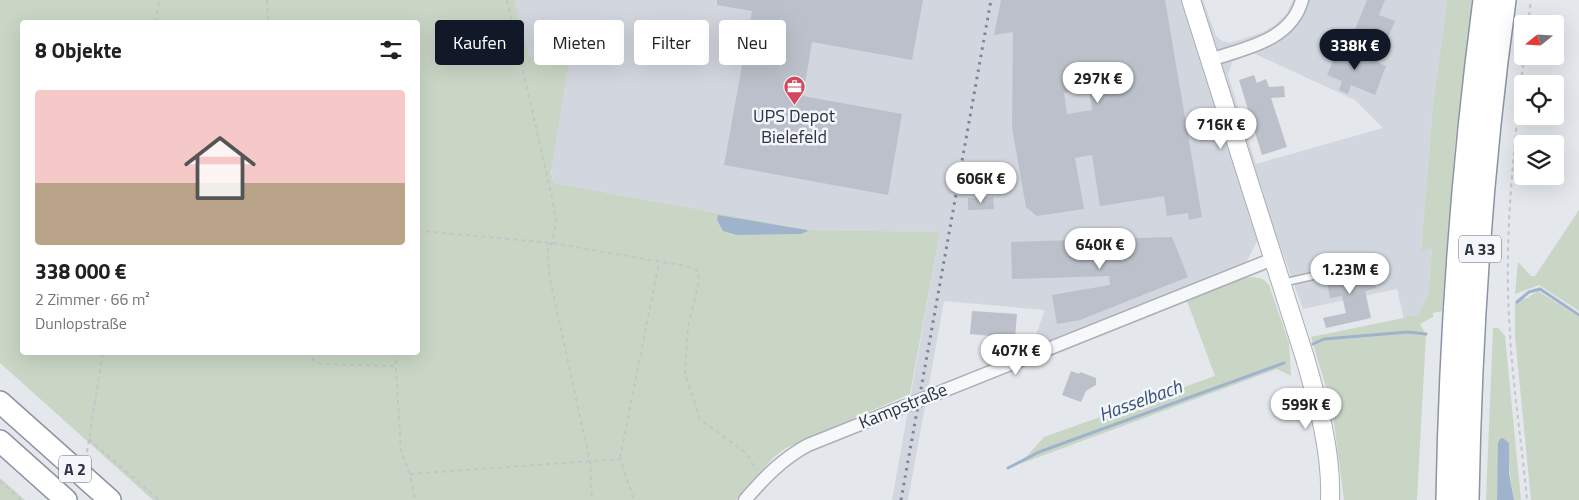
<!DOCTYPE html>
<html lang="de">
<meta charset="utf-8">
<style>
:root{--surface:#fff;--page:#f2f2f2;--text:#202124;--muted:#757577;--line:#e0e0e0;--accent:#111827}
body{margin:0;font-family:"Titillium Web",sans-serif;background:var(--page);color:var(--text);height:100vh;display:flex;flex-direction:column;font-size:19px;white-space:nowrap}
*{box-sizing:border-box;margin:0}
p{font-size:16px;color:var(--muted)}
.icon{flex:none;width:28px;height:28px;fill:none;stroke:currentColor;stroke-width:2;stroke-linecap:round;stroke-linejoin:round}
.map{position:relative;flex:1;overflow:hidden}
.details{position:absolute;left:20px;top:20px;width:400px;height:335px;display:flex;flex-direction:column;background:var(--surface);border-radius:5px;box-shadow:0 5px 20px #0002}
.details>*{flex:none}
.banner{position:absolute;left:435px;top:20px;width:475px;height:45px;display:flex;gap:10px}
.needle{width:32px;rotate:252deg}
.fabs{position:absolute;left:1514px;top:15px;display:grid;gap:10px}
.fabs a{display:grid;place-items:center;width:50px;height:50px;border-radius:5px;background:var(--surface);box-shadow:0 5px 20px #0002;font-size:25px}
.price{position:absolute;translate:-50% -42px;padding:0 11px;border-radius:18px;background:#fff;color:#222;font-size:16px;line-height:32px;filter:drop-shadow(0 1px 2px #0008)}
.price::after{content:'';position:absolute;left:50%;top:30px;width:15px;height:11px;margin-left:-8px;background:inherit;clip-path:polygon(0 0,100% 0,50% 100%)}
.price.on{background:var(--accent);color:#fff}
ul{padding:0;list-style:none}
li{display:grid;align-content:center;gap:10px;height:265px;padding:0 15px}
li+li{border-top:1px solid var(--line)}
li span{display:grid;place-items:center;height:155px;border-radius:5px;color:#555}
li>.icon{margin-inline-start:auto}
span .icon{width:90px;height:90px;fill:#fffc;stroke-width:1}
li b{font-size:21px}
h2{display:flex;justify-content:space-between;align-items:center;height:60px;padding:0 15px;font-size:21px}
.tag{padding:0 18px;border-radius:5px;background:var(--surface);box-shadow:0 5px 20px #0002;font-size:18px;line-height:45px}
.tag.on{background:var(--accent);color:#fff}
.map>svg:first-child{display:block}
.built{fill:#d2d6de;fill-rule:evenodd}
.green{fill:#c9d6c5;fill-rule:evenodd}
.water{fill:#9fb4cc}
.lines{fill:none;stroke-linecap:round;stroke-linejoin:round}
.stream{stroke:#9fb4cc;stroke-width:3}
.building{fill:#bbc0ca;fill-rule:evenodd}
.lane-casing{stroke:#a9aeb7;stroke-width:9}
.street-casing{stroke:#a9aeb7;stroke-width:15}
.secondary-casing{stroke:#a9aeb7;stroke-width:20}
.highway-casing{stroke:#8b94a3;stroke-width:24}
.path{stroke:#c2c5cb;stroke-width:2;stroke-dasharray:4 4;stroke-linecap:butt}
.lane{stroke:#f7f8fa;stroke-width:6}
.street{stroke:#f7f8fa;stroke-width:12}
.secondary{stroke:#fff;stroke-width:18}
.highway{stroke:#fff;stroke-width:21}
.rail{stroke:#7d8696;stroke-width:3;stroke-dasharray:2.5 5;stroke-linecap:butt}
.labels{text-anchor:middle;stroke-width:5;stroke-linejoin:round;paint-order:stroke}
.shield{fill:#f4f6f9;stroke:#676e7b;stroke-width:1}
.shield-label{font-size:16px;font-weight:bold;fill:#2b3445}
.poi-label{font-size:18px;fill:#2b3445;stroke:#f4f6f9}
.street-label{font-size:18px;fill:#2b3445;stroke:#f4f6f9}
.water-label{font-size:19px;font-style:italic;fill:#34527a;stroke:#f4f6f9}
</style>
<div class="map">
<svg width="1579" height="500" viewBox="0 0 1579 500">
<rect width="100%" height="100%" fill="#e4e7ec"/>
<!-- built -->
<path class="built" d="M515,0h688l13,36 6,5 8,2 31,-10 14,-8 12,-12 6,-13h154l-14,105 -12,144 11,-2 -4,48 -10,20 -14,4 -7,-30 -94,20 -27,-74 -20,8 -9,18 -11,6 -205,81 14,-38 -101,-9 -36,199h-16l48,-268 -130,-2 -256,-47 -25,-127zM1253,53l102,47 28,28 -127,36 -28,-89 4,-13z"/>
<!-- green -->
<path class="green" d="M0,0h515l14,56 39,8 -17,108 3,11 256,47 130,2 -30,162 -124,54 -12,9 -38,43h-583l-153,-137zM22,22h396v330h-396z
M1447,0h25l-17,144 -13,167 -9,2v4l-13,7 6,10 -9,166h-73l-12,-93 -21,-70 107,-22 10,-20 4,-47 -11,2 12,-145z
M1579,210v101l-40,-26 -24,9 3,-32 13,14h4z
M1253,277l10,2 6,6 20,58 2,33 -14,-7 -257,95 24,-27 171,-61 -28,-75 56,-23z
M1538,291l41,26v183h-48l-16,-164v-34l12,-4z
M1493,328h5l7,8 16,164h-7l-6,-37 -11,27v10h-11z
M0,478l25,22h-25z"/>
<!-- water -->
<path class="water" d="M718,215l89,15 1,1 -7,3 -64,1 -14,-4 -6,-11z
M1503,438l6,5v30l5,27h-17l1,-57 2,-4z"/>
<g class="lines">
<!-- stream -->
<path class="stream" d="M1517,302l12,-10 11,-3 39,26
M1313,344l11,-5 84,-7 18,2
M1008,468l31,-16 245,-89"/>
</g>
<!-- building -->
<path class="building" d="M717,0h206l-11,60 -100,-18 -9,54 99,18 -14,81 -164,-30 28,-154 -35,-6z
M1001,0h164l37,217 -13,3 -1,-7 -21,3 -3,-20 -64,10 -8,-51 -17,3 9,51 -47,7 -11,-9 -14,-79 1,-96 -19,3zM1089,88l3,22 -25,4 -3,-21z
M1367,0h18l-6,15 16,6 -10,24 -31,-13z
M1333,44l53,22 -11,29 -24,-10 -3,9 -9,-4 3,-9 -15,-6 7,-16 -6,-3z
M1254,75l3,8 9,-4 3,8 15,-1 1,11 -14,1 16,49 -25,8 -23,-75z
M993,197l1,12 -26,1v-12z
M1172,237l16,40 -108,43 -23,4 -5,-29 58,-10 -1,-9 -97,3 -1,-37z
M1371,267l5,21 -11,3 6,27 -45,10 -3,-10 23,-5 -4,-17 -12,2 -5,-27 11,-2 1,6z
M972,311l45,3 -2,24 -45,-4z
M1071,371l8,3 1,-2 16,6v7l-10,6 -5,11 -19,-7z"/>
<g class="lines">
<defs>
<path id="lane" d="M1282,283l31,-7"/>
<path id="street" d="M1210,60c35,-12 81,-19 92,-60
M745,500c19,-22 37,-41 63,-55l465,-186"/>
<path id="secondary" d="M1191,0l114,358c13,45 27,95 25,142"/>
<path id="highway" d="M0,402l110,98
M0,441l66,59
M1447,500c3,-167 15,-334 37,-500
M1468,500c3,-167 14,-335 37,-500"/>
</defs>
<!-- lane casing -->
<use href="#lane" class="lane-casing"/>
<!-- street casing -->
<use href="#street" class="street-casing"/>
<!-- secondary casing -->
<use href="#secondary" class="secondary-casing"/>
<!-- highway casing -->
<use href="#highway" class="highway-casing"/>
<!-- path -->
<path class="path" d="M267,0l1,22
M507,0l46,202 3,22 -4,19 -4,4 1,28 41,187 2,38
M156,22l3,-22
M1528,24l3,-24
M1524,56c-10,92 -21,185 -14,277 3,56 12,112 17,167
M418,233l4,-2 130,12 134,23 12,5 1,11 -11,44 -3,47 15,46 46,34 10,17
M307,352l7,9 8,3 74,2
M395,352l6,99 9,23 5,26
M89,439l70,61
M87,452l16,-100
M620,458l39,-196
M410,474l210,-15 14,41
M0,481l21,19"/>
<!-- lane -->
<use href="#lane" class="lane"/>
<!-- street -->
<use href="#street" class="street"/>
<!-- secondary -->
<use href="#secondary" class="secondary"/>
<!-- highway -->
<use href="#highway" class="highway"/>
<!-- rail -->
<path class="rail" d="M901,500l90,-500"/>
</g>
<!-- icons -->
<defs>
<symbol id="office-pin" viewBox="-11 -11 22 30"><path d="M0 17L-7.5 6A9.5 9.5 0 1 1 7.5 6Z" fill="#d1495b" stroke="#f4f6f9"/><path d="M-6-3h4V-5.5h4V-3h4V5H-6ZM-1-4.5V-3h2v-1.5ZM-6 0V1H6V0Z" fill="#fff"/></symbol>
</defs>
<g fill-rule="evenodd">
<use href="#office-pin" x="782" y="74" width="25" height="34"/>
</g>
<g class="labels">
<!-- shield labels -->
<g class="shield">
<rect x="1459" y="235.5" width="42" height="27" rx="4"/>
<rect x="59" y="455.5" width="32" height="27" rx="4"/>
</g>
<g class="shield-label">
<text x="1480" y="255">A 33</text>
<text x="75" y="475">A 2</text>
</g>
<!-- poi labels -->
<g class="poi-label">
<text x="794" y="122">UPS Depot<tspan x="794" dy="21">Bielefeld</tspan></text>
</g>
<!-- street labels -->
<g class="street-label">
<text transform="translate(903 406) rotate(-22)" y="6">Kampstraße</text>
</g>
<!-- water labels -->
<g class="water-label">
<text transform="translate(1140 400) rotate(-20)" y="7">Hasselbach</text>
</g>
</g>
</svg>
<div class="fabs">
<a><svg class="needle" viewBox="-14 -14 28 28"><path d="M0-13l5 13h-10z" fill="#e53935"/><path d="M0 13l5-13h-10z" fill="#757577"/></svg></a>
<a><svg class="icon" aria-label="locate" viewBox="0 0 24 24"><circle cx="12" cy="12" r="6"/><path d="M12 2v4M12 18v4M2 12h4M18 12h4"/></svg></a>
<a><svg class="icon" aria-label="layers" viewBox="0 0 24 24"><path d="M12 4l9 5-9 5-9-5zM3 14l9 5 9-5"/></svg></a>
</div>
<b class="price on" style="left:1355px;top:71px">338K €</b>
<b class="price" style="left:1098px;top:104px">297K €</b>
<b class="price" style="left:1221px;top:150px">716K €</b>
<b class="price" style="left:981px;top:204px">606K €</b>
<b class="price" style="left:1100px;top:270px">640K €</b>
<b class="price" style="left:1350px;top:295px">1.23M €</b>
<b class="price" style="left:1016px;top:376px">407K €</b>
<b class="price" style="left:1306px;top:430px">599K €</b>
<div class="banner">
<a class="tag on">Kaufen</a>
<a class="tag">Mieten</a>
<a class="tag">Filter</a>
<a class="tag">Neu</a>
</div>
<section class="details">
<h2>8 Objekte<svg class="icon" aria-label="filters" viewBox="0 0 24 24"><path d="M4 7h16M4 17h16"/><circle cx="9" cy="7" r="2"/><circle cx="15" cy="17" r="2"/></svg></h2>
<ul>
<li><span style="background:linear-gradient(#f6c9c9 60%,#b9a48a 0)"><svg class="icon" aria-label="home" viewBox="0 0 24 24"><path d="M3 11l9-7 9 7M6 9v11h12V9"/></svg></span><div><b>338 000 €</b><p>2 Zimmer · 66 m²</p><p>Dunlopstraße</p></div></li>
</ul>
</section>
</div>
